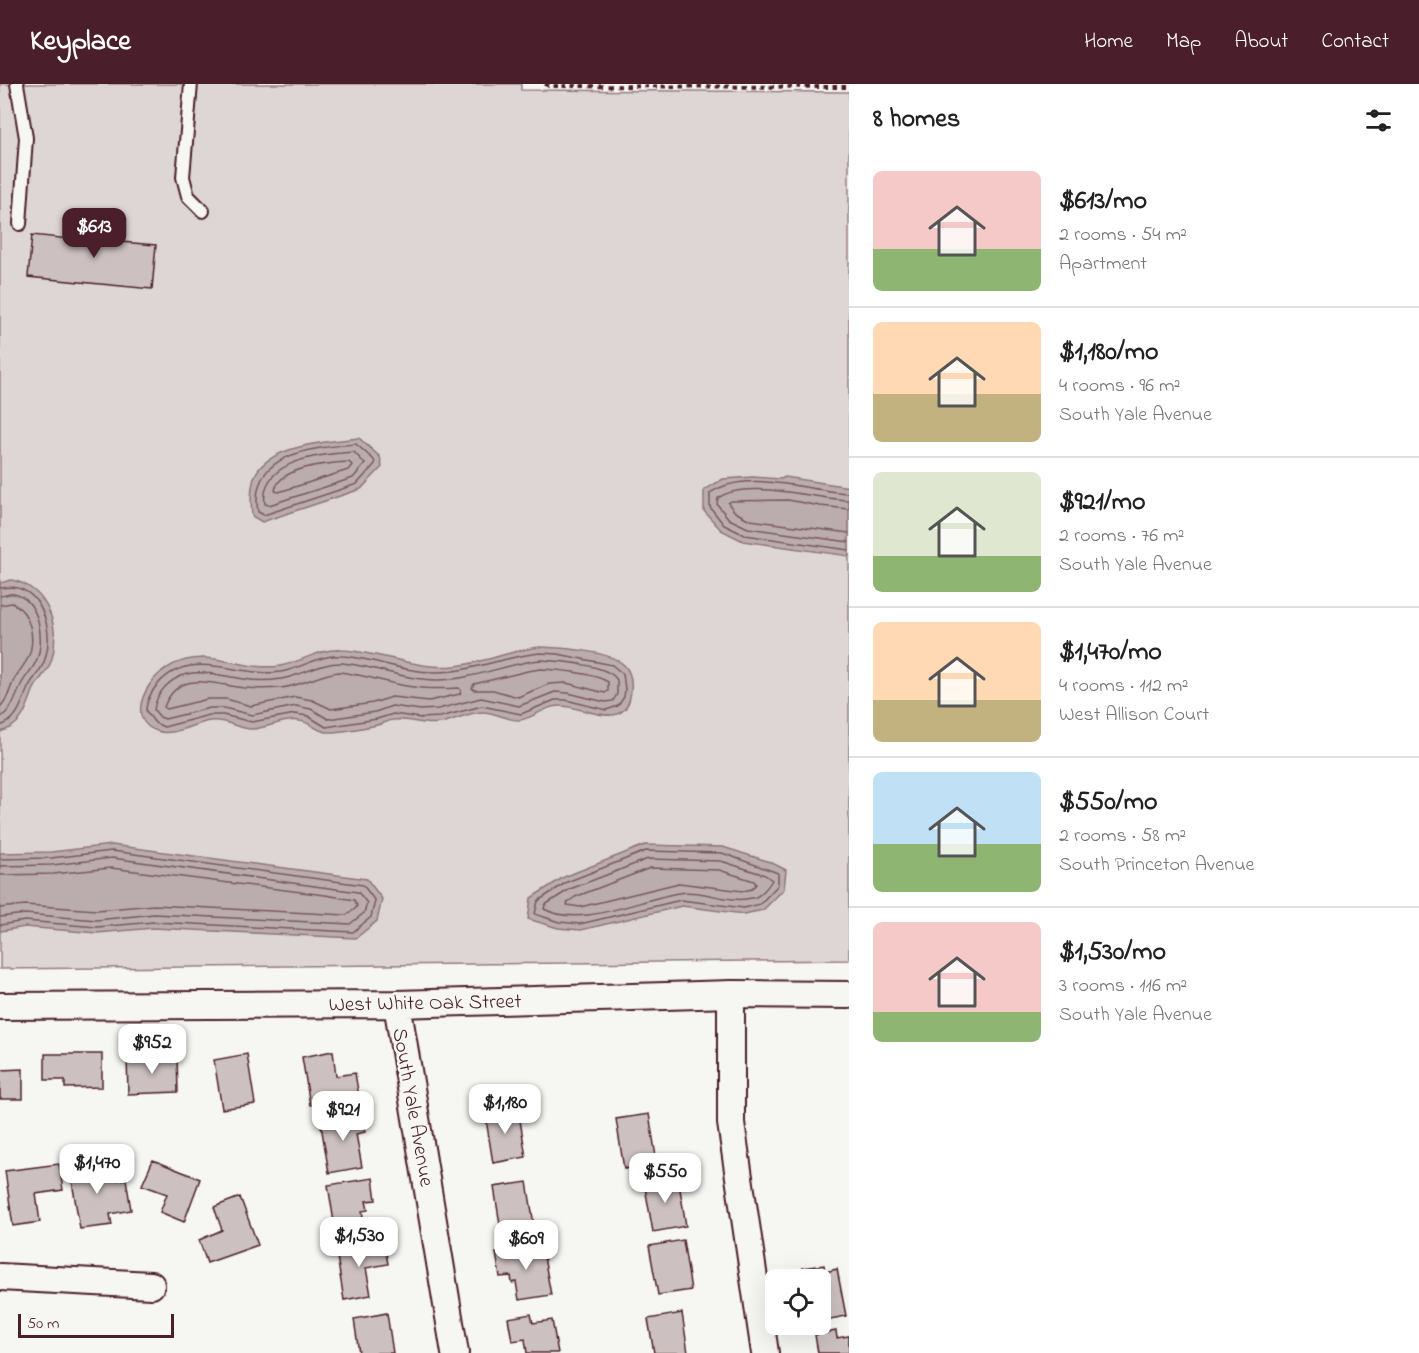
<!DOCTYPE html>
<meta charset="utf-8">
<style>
:root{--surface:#fff;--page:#f6f6f6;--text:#222;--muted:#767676;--line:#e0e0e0;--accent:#4a1f2b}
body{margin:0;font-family:"Indie Flower",sans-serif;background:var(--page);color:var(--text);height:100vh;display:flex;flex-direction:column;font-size:22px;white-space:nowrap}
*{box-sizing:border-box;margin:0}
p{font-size:20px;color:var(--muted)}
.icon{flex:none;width:33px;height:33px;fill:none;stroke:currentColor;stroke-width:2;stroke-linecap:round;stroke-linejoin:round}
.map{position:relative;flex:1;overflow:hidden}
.drawer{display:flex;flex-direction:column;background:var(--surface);width:570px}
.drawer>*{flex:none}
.tools{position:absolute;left:765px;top:1185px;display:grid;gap:12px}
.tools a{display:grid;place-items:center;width:66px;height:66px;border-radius:9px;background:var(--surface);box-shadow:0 6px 24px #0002;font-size:30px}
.scale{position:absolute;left:18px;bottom:15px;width:156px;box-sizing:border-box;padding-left:6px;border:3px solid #4a1f2b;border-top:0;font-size:16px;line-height:21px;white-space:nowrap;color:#4a1f2b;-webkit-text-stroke:4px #f6f6f2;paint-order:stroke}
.price{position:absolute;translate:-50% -51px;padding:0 14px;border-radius:12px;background:#fff;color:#222;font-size:20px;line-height:39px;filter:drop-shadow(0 2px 3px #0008)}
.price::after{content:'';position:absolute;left:50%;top:36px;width:18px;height:14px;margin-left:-9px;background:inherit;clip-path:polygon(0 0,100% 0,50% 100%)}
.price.on{background:var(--accent);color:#fff}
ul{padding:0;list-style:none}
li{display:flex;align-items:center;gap:18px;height:150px;padding:0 24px}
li+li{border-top:2px solid var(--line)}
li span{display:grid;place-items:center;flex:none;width:168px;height:120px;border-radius:9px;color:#555}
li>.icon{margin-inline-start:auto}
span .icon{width:72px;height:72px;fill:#fffc;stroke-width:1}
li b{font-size:26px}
h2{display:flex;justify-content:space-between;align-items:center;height:72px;padding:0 24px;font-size:26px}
header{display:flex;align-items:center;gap:36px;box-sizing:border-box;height:84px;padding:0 30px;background:var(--accent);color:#fff}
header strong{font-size:28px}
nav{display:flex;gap:33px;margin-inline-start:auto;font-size:21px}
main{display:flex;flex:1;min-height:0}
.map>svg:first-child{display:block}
.green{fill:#ddd6d5;stroke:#947a80;stroke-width:1.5}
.water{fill:#bbadae;stroke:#8e747a;stroke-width:1.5}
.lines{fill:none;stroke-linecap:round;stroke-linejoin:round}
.shore{stroke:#77585f;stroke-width:1.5}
.building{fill:#ccc1c0;stroke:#4a1f2b;stroke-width:1.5}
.service-casing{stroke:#4a1f2b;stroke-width:16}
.minor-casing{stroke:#4a1f2b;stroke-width:30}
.path{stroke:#4a1f2b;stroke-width:4;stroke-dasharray:4.5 4.5;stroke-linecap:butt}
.service{stroke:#f6f6f2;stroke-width:12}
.minor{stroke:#f6f6f2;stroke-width:26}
.labels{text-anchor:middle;stroke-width:5;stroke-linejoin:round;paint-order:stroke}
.street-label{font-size:21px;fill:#4a1f2b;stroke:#f6f6f2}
</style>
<header>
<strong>Keyplace</strong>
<nav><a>Home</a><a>Map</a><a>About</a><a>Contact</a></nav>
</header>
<main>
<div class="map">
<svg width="849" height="1269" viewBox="0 0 849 1269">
<rect width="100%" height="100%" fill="#f6f6f2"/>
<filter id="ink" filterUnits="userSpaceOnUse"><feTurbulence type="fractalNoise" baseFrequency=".0167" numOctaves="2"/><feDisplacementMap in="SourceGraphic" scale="12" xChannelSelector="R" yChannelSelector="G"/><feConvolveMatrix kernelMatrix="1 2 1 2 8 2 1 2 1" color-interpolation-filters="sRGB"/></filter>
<g filter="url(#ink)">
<!-- green -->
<path class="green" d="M0,0h521v6l328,2v868l-849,9z"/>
<!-- water -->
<path class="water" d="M359,354l21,19 2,10 -21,22 -99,33 -10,-6c-1,-13 -2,-25 2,-38 11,-33 76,-37 105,-40z
M753,393l28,2 4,-2 64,10v69l-106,-15 -22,-11 -17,-19v-21l19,-11z
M11,496c37,6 52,51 39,84 -4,10 -13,17 -17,27 -7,19 -11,35 -33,41v-149z
M540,563c21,1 68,3 84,18 6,6 8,16 7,25 -3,45 -47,16 -70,16 -15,-1 -26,12 -41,14 -13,1 -24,-8 -37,-8 -14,0 -28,8 -42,11 -17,3 -32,-5 -48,-3 -6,0 -10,4 -16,5 -14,3 -34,7 -48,7 -11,1 -18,-10 -29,-11 -15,-3 -32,7 -48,8 -15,0 -25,-10 -42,-8 -16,2 -37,16 -53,10 -31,-11 -12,-48 7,-61 11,-8 26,-12 40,-12 26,1 49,12 76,8 22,-4 40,-18 62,-16 39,2 74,20 113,16 29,-3 56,-16 85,-19z
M112,761l255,34 15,20 -5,22 -21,17 -203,-10 -56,5 -72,-6 -25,4v-78l51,-1z
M645,761l78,2 47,15 16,8 -2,19 -21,21 -19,4 -62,-8 -101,24 -23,-2 -30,-9 3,-21 33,-21z"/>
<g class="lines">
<!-- shore -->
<path class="shore" d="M356,360l18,16 1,4 -18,20 -93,31 -6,-3c-10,-60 55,-64 98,-68z
M354,368l11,12 -12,14 -84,27 -4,-1c-6,-45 58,-50 89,-52z
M349,378l3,3 -4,5 -69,22 -4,-1c3,-24 55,-28 74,-29z
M849,409c-42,-2 -102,-25 -139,0v14l14,18 21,10 104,15
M849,416c-34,-1 -103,-22 -131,-2l-1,6 12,15 19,9 101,14
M849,425l-29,-3 -32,-6 -57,1 -3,2 7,9 15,8 99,13
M0,504c6,0 12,-2 18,0 27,8 35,47 27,71 -3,11 -11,18 -16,27 -8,16 -10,34 -29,40
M0,512c5,0 9,-3 14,-2 25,5 31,45 23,65 -3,9 -10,15 -15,24 -7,14 -8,25 -22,35
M0,521l12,-2c19,9 24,36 16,55 -4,8 -11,15 -15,24 -4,10 -5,17 -13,25
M540,569l18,1 54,11 11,9 2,15 -1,8 -6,9 -12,4 -40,-10h-11l-34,14 -39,-8 -42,11 -19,1 -28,-4 -16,5 -51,8 -18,-11 -13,-2 -43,8 -29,-7h-14l-45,12 -9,-4 -9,-12c0,-10 6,-21 13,-28 33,-36 80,-5 122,-11 21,-4 39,-18 61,-16 32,2 63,17 95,16 35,0 68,-16 103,-19z
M540,576c18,1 68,4 77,20v14l-4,7 -8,1 -37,-9 -13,-1 -36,14 -38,-8 -43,11 -17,1 -29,-4 -17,6 -47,7 -17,-10 -15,-3 -44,9 -28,-7h-14l-45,11 -5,-2 -6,-7c1,-9 6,-18 12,-24 23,-23 51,-10 78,-7 12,2 25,2 37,0 21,-3 40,-17 61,-16 32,3 63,17 95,17 35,0 68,-16 103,-20z
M541,585c18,1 51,3 67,13v9l-3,2 -39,-10 -17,1 -31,13 -25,-7h-19l-2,-2 2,-4 54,-13z
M339,588c23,2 44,10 67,14 17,3 35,3 53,2l2,3 -1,3 -31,7 -37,-4 -19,6 -42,6 -19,-9 -17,-3 -44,9 -25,-7h-18l-41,10 -3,-2c15,-39 50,-22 80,-19 13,1 25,1 37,0 20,-2 38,-14 58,-16z
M646,767l76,2 56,20v12l-18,19 -16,4 -63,-8 -101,24 -21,-2 -24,-8 3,-13 29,-19z
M0,775l51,-1 61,-7 251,34 12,16 -4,16 -18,15 -199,-10 -57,5 -72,-6 -25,4
M648,775l73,2 44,14 7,5c-4,7 -12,17 -20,18 -24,6 -49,-9 -73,-5 -40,6 -97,36 -135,16l1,-4 25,-16z
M0,782l52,-1 60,-7 246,34 9,11 -3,10 -14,11 -196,-10 -57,6 -72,-6 -25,3
M650,784l69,2 35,11 2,3 -4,5 -9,2 -64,-8 -99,24 -13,-2 1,-3 7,-5z
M0,791l53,-1 58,-6 214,27 29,5 3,5 -1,3 -9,7 -193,-10 -57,5 -72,-5 -25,3"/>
</g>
<!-- building -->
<path class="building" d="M91,139l32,3 -2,16 35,3 -4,44 -124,-12 4,-42 57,6z
M333,967l3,25 19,-3 4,24 -49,8 -8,-48z
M45,970h57v33l-37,1v-8h-20z
M247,970l8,50 -33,5 -8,-49z
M177,971l1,37 -50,2 -1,-37z
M23,985v30h-23v-29z
M518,1024l8,49 -33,6 -8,-50z
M361,1026l4,22 -9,2 6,33 -33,6 -8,-48 19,-3 -1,-9z
M649,1030l8,49 -33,6 -8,-50z
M101,1074l2,24 23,-3 5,31 -21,4 2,11 -32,4 -11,-65z
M153,1076l47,19 -16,43 -24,-10 7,-18 -25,-9z
M59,1080l4,26 -27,4 4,28 -27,4 -8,-55z
M678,1093l8,49 -33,6 -9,-50z
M373,1094l3,22 -10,1 2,9 -6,1 3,18 -29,5 -8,-49z
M527,1098l8,49 -33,6 -8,-50z
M240,1113l18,48 -51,18 -8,-23 23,-10 -8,-23z
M683,1156l8,50 -33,5 -9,-49z
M384,1158l4,22 -22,4 5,27 -27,5 -8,-50z
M542,1162l9,49 -32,5 -3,-18 -4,1 -1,-7 -11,1 -4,-24z
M824,1181l1,7 12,-3 9,47 -26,5v-41h-15l-2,-12z
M387,1229l6,40h-34l-5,-34z
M682,1229l6,40h-34l-6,-34z
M531,1230l2,9 19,-3 6,33h-31l-2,-14 -13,2 -4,-23z
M836,1247l1,7 12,-2v17h-31l-3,-18z"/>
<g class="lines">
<defs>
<path id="service" d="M17,0l9,54 -6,86
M191,0l-8,93 5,19 15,15"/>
<path id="minor" d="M731,910v129l34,230
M397,920l58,349
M0,922l397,-2 334,-10 118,1
M0,1193l151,8"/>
</defs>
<!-- service casing -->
<use href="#service" class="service-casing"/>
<!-- minor casing -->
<use href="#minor" class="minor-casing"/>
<!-- path -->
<path class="path" d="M545,0l4,2 300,1"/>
<!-- service -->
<use href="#service" class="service"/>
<!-- minor -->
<use href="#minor" class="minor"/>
</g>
</g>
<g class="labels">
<!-- street labels -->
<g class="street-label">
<text transform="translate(425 918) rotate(-1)" y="7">West White Oak Street</text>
<text transform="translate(414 1023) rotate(80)" y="7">South Yale Avenue</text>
</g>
</g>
</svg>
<div class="tools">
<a><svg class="icon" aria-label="locate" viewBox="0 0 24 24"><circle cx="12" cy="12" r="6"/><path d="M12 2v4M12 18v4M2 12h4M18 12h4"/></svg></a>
</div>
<div class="scale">50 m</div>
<b class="price on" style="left:94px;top:175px">$613</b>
<b class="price" style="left:152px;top:991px">$952</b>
<b class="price" style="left:505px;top:1051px">$1,180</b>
<b class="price" style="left:343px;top:1058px">$921</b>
<b class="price" style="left:97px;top:1111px">$1,470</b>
<b class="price" style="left:665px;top:1120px">$550</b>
<b class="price" style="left:359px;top:1184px">$1,530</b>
<b class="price" style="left:526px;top:1187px">$609</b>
</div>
<section class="drawer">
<h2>8 homes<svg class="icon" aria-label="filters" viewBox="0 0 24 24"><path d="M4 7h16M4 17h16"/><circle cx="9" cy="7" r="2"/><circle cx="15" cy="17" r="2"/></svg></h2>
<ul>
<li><span style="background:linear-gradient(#f6c9c9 65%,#8fb573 0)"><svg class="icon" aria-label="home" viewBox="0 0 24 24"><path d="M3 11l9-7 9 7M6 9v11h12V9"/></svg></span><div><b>$613/mo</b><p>2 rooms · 54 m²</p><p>Apartment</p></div></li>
<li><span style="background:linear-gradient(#ffd9b3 60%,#c2b280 0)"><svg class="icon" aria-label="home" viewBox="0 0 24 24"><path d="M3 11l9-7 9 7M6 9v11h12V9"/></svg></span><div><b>$1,180/mo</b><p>4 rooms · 96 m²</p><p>South Yale Avenue</p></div></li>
<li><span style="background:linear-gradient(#dfe7d0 70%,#8fb573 0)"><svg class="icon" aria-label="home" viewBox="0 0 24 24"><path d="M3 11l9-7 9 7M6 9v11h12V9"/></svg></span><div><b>$921/mo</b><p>2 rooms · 76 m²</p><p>South Yale Avenue</p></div></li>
<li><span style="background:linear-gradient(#ffd9b3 65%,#c2b280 0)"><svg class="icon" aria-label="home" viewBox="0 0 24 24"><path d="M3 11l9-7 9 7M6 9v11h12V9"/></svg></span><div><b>$1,470/mo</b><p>4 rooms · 112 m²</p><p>West Allison Court</p></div></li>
<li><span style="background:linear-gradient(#bfe0f5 60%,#8fb573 0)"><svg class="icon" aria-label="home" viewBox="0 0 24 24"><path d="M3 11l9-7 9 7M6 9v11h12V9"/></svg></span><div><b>$550/mo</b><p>2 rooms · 58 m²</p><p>South Princeton Avenue</p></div></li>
<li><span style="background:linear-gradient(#f6c9c9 75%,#8fb573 0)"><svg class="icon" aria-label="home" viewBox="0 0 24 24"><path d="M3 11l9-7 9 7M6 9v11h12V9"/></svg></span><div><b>$1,530/mo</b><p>3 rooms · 116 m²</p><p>South Yale Avenue</p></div></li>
</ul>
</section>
</main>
